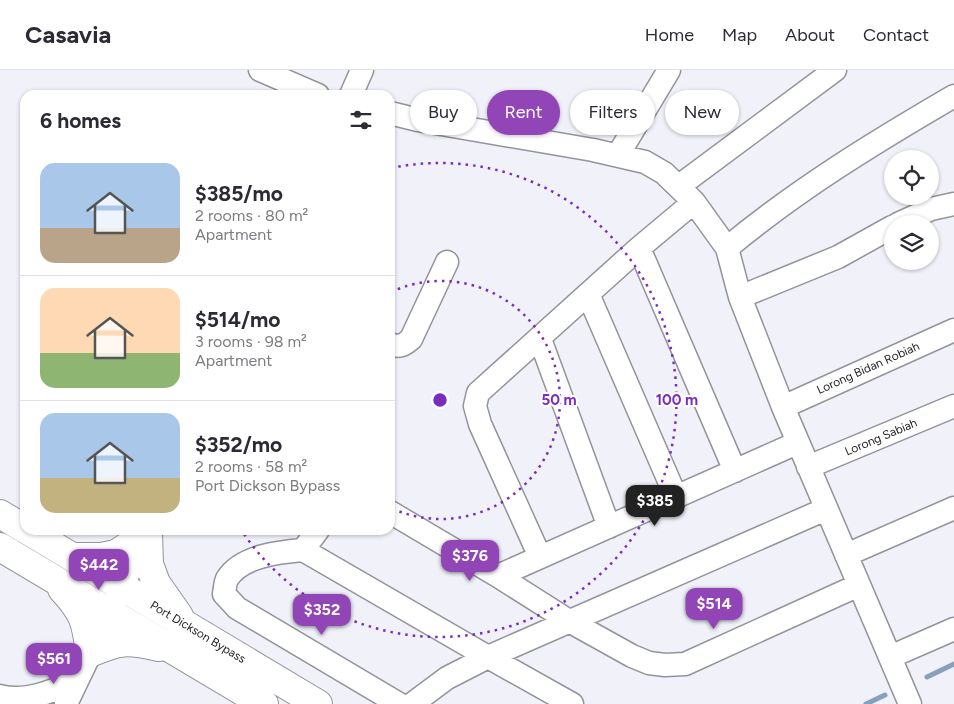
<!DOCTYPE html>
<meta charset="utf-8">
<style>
:root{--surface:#fff;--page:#f2f2f3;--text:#2b2b33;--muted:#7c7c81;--line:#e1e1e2;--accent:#9245b6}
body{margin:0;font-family:Figtree,sans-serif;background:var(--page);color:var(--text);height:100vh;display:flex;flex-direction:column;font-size:19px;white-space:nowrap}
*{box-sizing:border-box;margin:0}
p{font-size:16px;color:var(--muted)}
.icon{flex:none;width:28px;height:28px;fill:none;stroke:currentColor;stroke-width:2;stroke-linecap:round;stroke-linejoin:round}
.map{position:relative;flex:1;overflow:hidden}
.panel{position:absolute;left:20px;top:20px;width:375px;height:445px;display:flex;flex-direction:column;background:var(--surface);border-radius:15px;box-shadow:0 1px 4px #0004}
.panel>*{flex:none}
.banner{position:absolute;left:410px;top:20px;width:469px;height:45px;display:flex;gap:10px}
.tools{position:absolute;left:884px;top:80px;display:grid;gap:10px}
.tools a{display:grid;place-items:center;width:55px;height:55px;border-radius:50%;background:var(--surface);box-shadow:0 1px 4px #0004;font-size:25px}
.price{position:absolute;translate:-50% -42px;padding:0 11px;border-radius:10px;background:var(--accent);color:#fff;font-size:16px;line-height:32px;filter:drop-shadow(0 1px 2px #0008)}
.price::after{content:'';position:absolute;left:50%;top:30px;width:15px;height:11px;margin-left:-8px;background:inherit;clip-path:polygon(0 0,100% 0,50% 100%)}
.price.active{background:#222;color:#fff}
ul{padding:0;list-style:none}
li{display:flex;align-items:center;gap:15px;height:125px;padding:0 20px}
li+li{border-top:1px solid var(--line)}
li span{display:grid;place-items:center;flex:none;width:140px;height:100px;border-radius:15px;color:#555}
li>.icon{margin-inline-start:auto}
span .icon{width:60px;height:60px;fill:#fffc;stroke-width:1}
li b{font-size:21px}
h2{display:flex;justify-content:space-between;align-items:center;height:60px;padding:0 20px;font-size:21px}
.tag{padding:0 18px;border-radius:22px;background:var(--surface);box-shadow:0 1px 4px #0004;font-size:18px;line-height:45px}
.tag.active{background:var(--accent);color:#fff}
header{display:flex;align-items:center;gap:30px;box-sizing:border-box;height:70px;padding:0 25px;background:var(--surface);border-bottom:1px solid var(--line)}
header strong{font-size:24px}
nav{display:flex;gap:28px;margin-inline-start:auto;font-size:18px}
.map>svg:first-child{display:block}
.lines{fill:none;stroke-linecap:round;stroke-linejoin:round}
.stream{stroke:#87a0bd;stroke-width:5}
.minor-casing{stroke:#93949b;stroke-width:25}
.highway-casing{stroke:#93949b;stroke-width:30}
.minor{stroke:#fff;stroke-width:22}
.highway{stroke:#fff;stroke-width:28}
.ring{fill:none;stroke:#7b2cbf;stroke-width:2.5;stroke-dasharray:2.5 5}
.labels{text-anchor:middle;stroke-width:4;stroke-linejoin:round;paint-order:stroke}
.street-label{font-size:12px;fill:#252528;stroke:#fff}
.centre{fill:#7b2cbf;stroke:#fff;stroke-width:2.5}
.ring-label{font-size:15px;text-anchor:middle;font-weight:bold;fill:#7b2cbf;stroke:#fff;stroke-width:4;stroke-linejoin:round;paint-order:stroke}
</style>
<header>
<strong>Casavia</strong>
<nav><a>Home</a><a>Map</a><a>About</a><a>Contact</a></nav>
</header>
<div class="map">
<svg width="954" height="634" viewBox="0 0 954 634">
<rect width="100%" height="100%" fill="#f0f1f9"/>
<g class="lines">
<!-- stream -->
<path class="stream" d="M927,607l27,-13
M866,634l19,-9"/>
<defs>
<path id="minor" d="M260,0l58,25
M351,25l11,-25
M390,43l28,7 175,30 52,12 19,11 30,29 33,46 13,49 43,110 127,297
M618,85l51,-85
M679,116l156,-116
M898,154l33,-15 23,-5
M639,178l96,223
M727,178c71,-59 148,-106 227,-152
M588,224l88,203
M740,227l98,-40 54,-30
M540,269l69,188
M390,274c9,4 14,1 21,-5l36,-77
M783,337l171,-77
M808,397l146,-61
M390,442l108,64 71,45 63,35 17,7 16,2 20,-1 174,-79
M318,460l-15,20c-24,2 -62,6 -76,29 -2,4 -2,10 -3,15l13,14 162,96
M303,480l185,107 84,47
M846,485l108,-47
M540,487l-60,-133 -5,-18 3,-13 161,-145 55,-46
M498,506l299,-133
M890,587l64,-28
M0,626c25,7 54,-5 77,-16
M66,634l82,-171
M412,634l35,-26 41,-21 338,-148"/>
<path id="highway" d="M0,444l25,15
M27,460l291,174
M148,463l1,31 7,19 23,33
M0,477l264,157
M73,487h28l15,-3 32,-21
M62,519c22,24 24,32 28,64 30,-13 37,-13 69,-6"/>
</defs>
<!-- minor casing -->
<use href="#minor" class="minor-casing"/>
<!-- highway casing -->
<use href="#highway" class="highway-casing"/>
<!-- minor -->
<use href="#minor" class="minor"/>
<!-- highway -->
<use href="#highway" class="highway"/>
</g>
<!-- distance rings -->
<g class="ring">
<path d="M391 222A119 119 0 1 1 391 438"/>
<path d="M391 98A237 237 0 1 1 242 461"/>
</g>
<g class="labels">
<!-- street labels -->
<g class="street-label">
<text transform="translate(868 298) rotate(-24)" y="4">Lorong Bidan Robiah</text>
<text transform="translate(881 367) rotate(-23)" y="4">Lorong Sabiah</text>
<text transform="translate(198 562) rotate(31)" y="4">Port Dickson Bypass</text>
</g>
</g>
<circle cx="440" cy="330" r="8" class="centre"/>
<g class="ring-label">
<text x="559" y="335">50 m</text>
<text x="677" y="335">100 m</text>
</g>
</svg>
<div class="tools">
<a><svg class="icon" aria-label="locate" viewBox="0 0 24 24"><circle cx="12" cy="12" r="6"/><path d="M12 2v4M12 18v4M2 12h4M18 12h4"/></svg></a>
<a><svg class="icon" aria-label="layers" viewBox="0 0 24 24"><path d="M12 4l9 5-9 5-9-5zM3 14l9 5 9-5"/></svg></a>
</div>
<b class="price active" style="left:655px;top:457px">$385</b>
<b class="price" style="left:470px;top:512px">$376</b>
<b class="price" style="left:99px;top:521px">$442</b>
<b class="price" style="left:714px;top:560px">$514</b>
<b class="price" style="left:322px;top:566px">$352</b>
<b class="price" style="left:54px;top:615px">$561</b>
<div class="banner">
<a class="tag">Buy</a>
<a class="tag active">Rent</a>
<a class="tag">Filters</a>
<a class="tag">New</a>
</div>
<section class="panel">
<h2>6 homes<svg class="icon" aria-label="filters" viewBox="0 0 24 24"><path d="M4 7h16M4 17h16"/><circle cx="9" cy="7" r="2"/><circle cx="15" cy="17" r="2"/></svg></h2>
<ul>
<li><span style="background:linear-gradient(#a9c7e8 65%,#b9a48a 0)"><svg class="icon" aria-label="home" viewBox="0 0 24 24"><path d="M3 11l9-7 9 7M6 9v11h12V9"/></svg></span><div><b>$385/mo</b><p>2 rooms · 80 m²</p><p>Apartment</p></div></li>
<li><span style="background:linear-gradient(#ffd9b3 65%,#8fb573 0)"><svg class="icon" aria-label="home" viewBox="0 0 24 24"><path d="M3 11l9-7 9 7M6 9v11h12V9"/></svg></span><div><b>$514/mo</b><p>3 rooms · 98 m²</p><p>Apartment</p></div></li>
<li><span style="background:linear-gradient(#a9c7e8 65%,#c2b280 0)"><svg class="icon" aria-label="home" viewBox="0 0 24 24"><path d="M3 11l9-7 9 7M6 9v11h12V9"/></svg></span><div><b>$352/mo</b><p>2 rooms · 58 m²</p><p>Port Dickson Bypass</p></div></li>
</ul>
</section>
</div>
